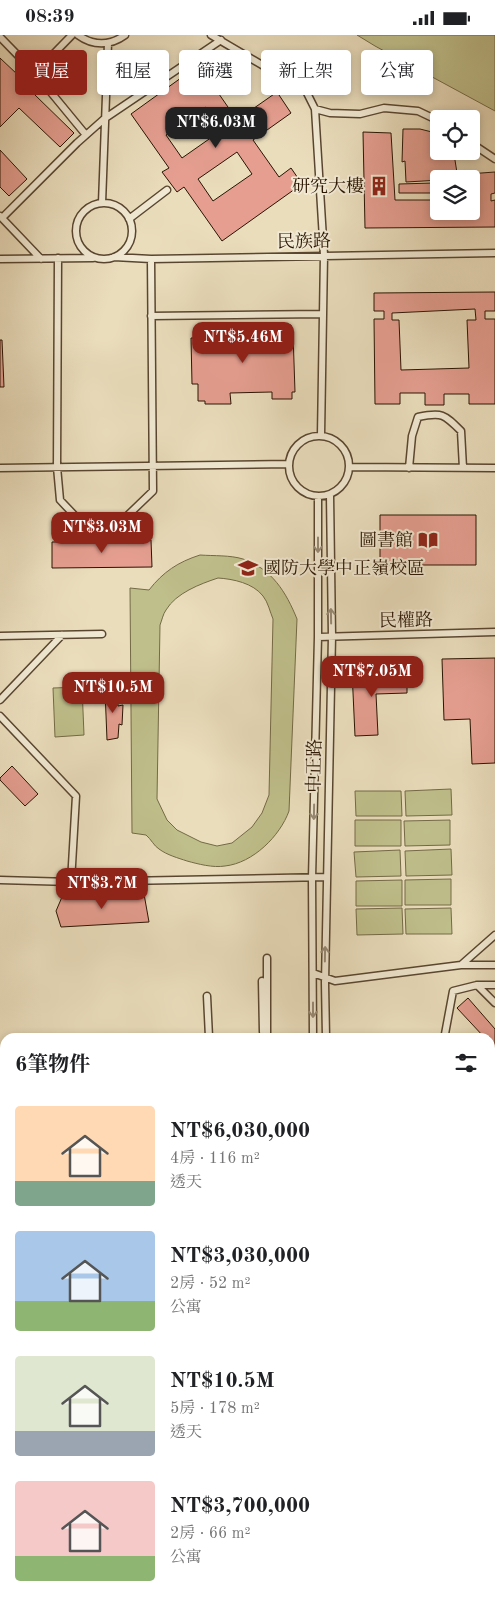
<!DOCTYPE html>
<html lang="zh-TW">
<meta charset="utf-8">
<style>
:root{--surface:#fff;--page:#f6f6f6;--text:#202124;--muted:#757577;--accent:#8f2418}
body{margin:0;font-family:"Old Standard TT","Noto Serif TC",serif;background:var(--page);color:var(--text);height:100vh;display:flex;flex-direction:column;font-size:19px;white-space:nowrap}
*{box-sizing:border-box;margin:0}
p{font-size:16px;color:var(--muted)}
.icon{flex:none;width:28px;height:28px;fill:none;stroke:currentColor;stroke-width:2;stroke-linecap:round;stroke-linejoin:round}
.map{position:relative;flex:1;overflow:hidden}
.drawer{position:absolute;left:0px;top:998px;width:495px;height:571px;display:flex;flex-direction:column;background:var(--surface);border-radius:15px 15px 0 0;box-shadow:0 2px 8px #0003}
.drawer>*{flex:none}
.banner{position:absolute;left:15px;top:15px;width:465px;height:45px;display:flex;gap:10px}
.buttons{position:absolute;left:430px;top:75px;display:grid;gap:10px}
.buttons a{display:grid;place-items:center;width:50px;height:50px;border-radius:5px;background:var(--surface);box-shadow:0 2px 8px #0003;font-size:25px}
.price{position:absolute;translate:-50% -42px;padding:0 11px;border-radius:10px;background:var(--accent);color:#fff;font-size:16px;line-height:32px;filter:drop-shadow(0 1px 2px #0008)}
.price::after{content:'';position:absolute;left:50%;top:30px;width:15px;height:11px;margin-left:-8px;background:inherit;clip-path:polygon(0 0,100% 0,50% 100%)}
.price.selected{background:#222;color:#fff}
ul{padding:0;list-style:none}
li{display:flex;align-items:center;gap:15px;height:125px;padding:0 15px}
li span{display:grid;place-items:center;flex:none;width:140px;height:100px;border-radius:5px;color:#555}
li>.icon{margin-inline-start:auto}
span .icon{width:60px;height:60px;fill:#fffc;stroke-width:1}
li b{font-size:21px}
h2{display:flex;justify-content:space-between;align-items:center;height:60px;padding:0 15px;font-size:21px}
.chip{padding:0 18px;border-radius:5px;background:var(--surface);box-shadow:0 2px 8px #0003;font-size:18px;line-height:45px}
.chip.selected{background:var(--accent);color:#fff}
.status{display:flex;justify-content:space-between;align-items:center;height:35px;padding:0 25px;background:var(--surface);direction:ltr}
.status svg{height:14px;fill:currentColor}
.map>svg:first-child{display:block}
.green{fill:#bfbf8b;stroke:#746a46;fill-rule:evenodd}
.building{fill:#e59e90;stroke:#291402;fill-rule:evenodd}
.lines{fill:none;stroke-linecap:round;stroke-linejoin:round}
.service-casing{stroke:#594630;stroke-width:9}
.primary-casing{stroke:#291402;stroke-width:22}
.service{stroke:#f1e9d3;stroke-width:6}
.primary{stroke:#eaddbc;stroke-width:20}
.oneway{stroke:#978975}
.labels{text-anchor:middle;stroke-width:4;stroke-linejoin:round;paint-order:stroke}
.poi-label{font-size:18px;fill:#291402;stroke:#f1e9d3;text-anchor:end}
.street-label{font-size:18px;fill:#291402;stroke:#f1e9d3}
</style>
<div class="status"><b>08:39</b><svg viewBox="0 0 49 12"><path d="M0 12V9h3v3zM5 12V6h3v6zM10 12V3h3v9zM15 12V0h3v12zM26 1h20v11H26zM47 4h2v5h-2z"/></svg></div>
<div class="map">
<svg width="495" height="1568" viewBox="0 0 495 1568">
<rect width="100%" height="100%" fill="#eaddbc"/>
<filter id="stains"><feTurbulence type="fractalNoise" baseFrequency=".004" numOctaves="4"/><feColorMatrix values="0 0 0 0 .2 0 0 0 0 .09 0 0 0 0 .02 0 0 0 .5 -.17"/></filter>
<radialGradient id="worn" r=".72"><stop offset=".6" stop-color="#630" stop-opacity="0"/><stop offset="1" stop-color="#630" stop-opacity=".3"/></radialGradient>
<!-- green -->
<path class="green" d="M357,0h138v76l-120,-65z
M200,520c14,1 30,0 43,4 29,10 43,33 54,60l-8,192c-9,25 -36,52 -64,55 -12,2 -27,-2 -38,-5 -9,-3 -20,-6 -28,-12 -5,-3 -8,-10 -13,-14l-14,-2 -2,-245 19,2c14,-18 29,-28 51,-35zM218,543c15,1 35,5 45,18 5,6 7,16 10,23l-4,176 -7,18 -10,14 -20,16 -15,3 -16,-4 -24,-12 -10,-10 -10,-21 3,-174c2,-5 3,-11 6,-15 10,-17 34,-26 52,-32z
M82,652l2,48 -29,2 -2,-49z
M451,754l1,26 -46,1 -1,-25z
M355,756h46l1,25h-46z
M355,785h46v26h-46z
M450,785v25l-45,1 -1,-25z
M451,814l1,26 -46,1 -1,-25z
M400,815l1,26 -45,1 -2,-25z
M451,844v26h-46v-25z
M402,845v26h-46v-25z
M402,873l1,26 -46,1 -1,-26z
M451,873l1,26h-46l-1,-25z"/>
<!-- building -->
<path class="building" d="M210,22l14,19 -12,8 25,36 40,-28 14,21 -38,27 26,37 12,-9 11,16 -80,57 -38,-54 -7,5 -15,-20 7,-4 -38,-54zM206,72l16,23 -40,28 -16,-23zM237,117l15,22 -39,27 -15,-22z
M0,23l36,34 -2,2 40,39 -14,14 -41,-39 -19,19z
M403,94h17l12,3 7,4v15h14l1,3 4,25 -52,3 -1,-21 -3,1z
M363,97l28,1 4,67h44v11h32v-11h7v-7l-7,1v-15h-2l-1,-5 27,-2v21l-4,1v7l4,-1v27l-130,1z
M0,115l27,29 -18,17 -9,-9z
M434,148v10h-35v-9z
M495,257v19h-10v8h10v85h-26v-10h-25v11h-19v-12h-25v11h-25l-1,-85h10v-8h-10v-18zM475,274l1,11h-9l2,48 -68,2 -2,-50h-7v-7z
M273,290h18v8h2l2,59h-3v7h-20v-7l-42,1 1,11h-26v-3h-7v-17h-6l-1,-46h7v-10h18v4l58,-1z
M0,305h2l2,47h-4z
M380,480h96v50h-96z
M151,505l1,27 -100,1v-26z
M495,623v105l-23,1 -2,-45 -26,1 -2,-61z
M376,635l1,7 30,-2v18l-31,1 2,41 -23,1 -3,-65z
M105,655h12l1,16 5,-1 -1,20 -3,-1 -1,14 -11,2z
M12,731l26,28 -13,12 -25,-26v-2z
M144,859l5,28 -88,5 -5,-16 6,-14z
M468,963l27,31v21l-5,-6v-7h-6l-27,-29z
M490,1036l5,5v24l-2,3 -3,-3z
M490,1148l5,8v7l-5,3z
M408,1564h34l5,3 -1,1h-31z"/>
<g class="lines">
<defs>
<path id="service" d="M78,0c15,11 32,11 47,0
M211,0l95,56 9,18 9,146 -3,180
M0,2l35,36 51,62
M35,38l37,-38
M315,74l15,4 30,1 24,-6 34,3 21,10
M471,108l24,16
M102,168l6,-160
M76 196a28 28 0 1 1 56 0a28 28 0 1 1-56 0Z
M0,181l41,43
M2,183l75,-75 27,-24 117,-79
M129,184l38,-29
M114,222l37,2 344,-6
M58,223l-1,209 3,33 18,19 24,5 24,-7 27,-26 -2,-232
M0,224l93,-1
M151,281l172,-2
M289 431a30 30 0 1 1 60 0a30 30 0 1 1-60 0Z
M350,432l145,1
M0,433l289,-4
M409,433l3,-32 6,-19c24,-5 26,-3 43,14l2,37
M0,601l102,-2
M318,602l177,-5
M0,665l62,-65
M0,681l76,80 -5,86
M0,845l71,2 256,-5
M461,930h34
M313,938l22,8 126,-16 34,-30
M262,946l1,51
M477,950h18
M207,961l2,41
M267,1002v-79
M313,1002l-1,-159 6,-241v-141
M326,1002l-1,-54 7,-347 -2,-141
M443,1002l2,-3 8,-43 24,-6 18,18
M490,1076l5,6
M490,1120l5,-13"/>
<path id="primary" d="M490,1186l5,-2
M0,1398l5,-2
M0,1428l5,1
M489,1564l6,3"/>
</defs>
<!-- service casing -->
<use href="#service" class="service-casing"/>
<!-- primary casing -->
<use href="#primary" class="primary-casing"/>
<!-- service -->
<use href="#service" class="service"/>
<!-- primary -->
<use href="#primary" class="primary"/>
</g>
<!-- one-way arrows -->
<defs><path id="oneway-shaft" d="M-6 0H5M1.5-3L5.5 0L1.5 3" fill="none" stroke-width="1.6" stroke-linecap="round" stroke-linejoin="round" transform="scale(1.25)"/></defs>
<g class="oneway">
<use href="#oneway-shaft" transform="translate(318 510) rotate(90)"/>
<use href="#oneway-shaft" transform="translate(331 581) rotate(-91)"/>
<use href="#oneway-shaft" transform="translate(314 777) rotate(91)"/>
<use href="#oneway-shaft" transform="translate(325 919) rotate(-89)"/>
<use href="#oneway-shaft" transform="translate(313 975) rotate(90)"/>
</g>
<!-- icons -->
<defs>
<symbol id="building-bare" viewBox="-9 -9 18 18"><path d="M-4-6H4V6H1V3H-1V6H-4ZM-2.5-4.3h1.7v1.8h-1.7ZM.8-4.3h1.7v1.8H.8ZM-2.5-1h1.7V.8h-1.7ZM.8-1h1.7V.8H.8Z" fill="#8f2418" stroke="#f1e9d3" stroke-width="2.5" paint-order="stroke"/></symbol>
<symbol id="library-bare" viewBox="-9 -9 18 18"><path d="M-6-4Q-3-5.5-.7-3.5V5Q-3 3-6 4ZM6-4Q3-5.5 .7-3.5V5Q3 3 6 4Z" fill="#8f2418" stroke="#f1e9d3" stroke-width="2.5" paint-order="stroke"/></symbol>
<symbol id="university-bare" viewBox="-9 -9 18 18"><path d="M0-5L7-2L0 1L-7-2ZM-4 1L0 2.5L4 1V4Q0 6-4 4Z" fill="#8f2418" stroke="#f1e9d3" stroke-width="2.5" paint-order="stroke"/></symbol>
</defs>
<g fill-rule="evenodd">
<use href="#building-bare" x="365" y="137" width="28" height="28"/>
<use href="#library-bare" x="414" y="491" width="28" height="28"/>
<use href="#university-bare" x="234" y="519" width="28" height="28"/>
</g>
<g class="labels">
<!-- poi labels -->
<g class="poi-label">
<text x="364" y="157">研究大樓</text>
<text x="413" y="511">圖書館</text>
<text x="263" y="539" text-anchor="start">國防大學中正嶺校區</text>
</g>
<!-- street labels -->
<g class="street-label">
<text transform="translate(304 206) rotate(-1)" y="6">民族路</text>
<text transform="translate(406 585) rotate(-1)" y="6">民權路</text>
<text transform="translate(314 731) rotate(-89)" y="6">中正路</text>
</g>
</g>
<rect width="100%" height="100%" filter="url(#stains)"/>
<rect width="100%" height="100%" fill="url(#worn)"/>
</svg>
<div class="buttons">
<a><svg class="icon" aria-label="locate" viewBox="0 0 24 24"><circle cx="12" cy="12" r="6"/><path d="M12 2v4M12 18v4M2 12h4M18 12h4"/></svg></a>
<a><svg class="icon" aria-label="layers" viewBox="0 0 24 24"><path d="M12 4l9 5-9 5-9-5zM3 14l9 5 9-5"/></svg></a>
</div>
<b class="price selected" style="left:216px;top:114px">NT$6.03M</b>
<b class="price" style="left:243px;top:329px">NT$5.46M</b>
<b class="price" style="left:102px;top:519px">NT$3.03M</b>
<b class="price" style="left:372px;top:663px">NT$7.05M</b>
<b class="price" style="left:113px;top:679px">NT$10.5M</b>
<b class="price" style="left:102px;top:875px">NT$3.7M</b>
<div class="banner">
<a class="chip selected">買屋</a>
<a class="chip">租屋</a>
<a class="chip">篩選</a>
<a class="chip">新上架</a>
<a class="chip">公寓</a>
</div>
<section class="drawer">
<h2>6筆物件<svg class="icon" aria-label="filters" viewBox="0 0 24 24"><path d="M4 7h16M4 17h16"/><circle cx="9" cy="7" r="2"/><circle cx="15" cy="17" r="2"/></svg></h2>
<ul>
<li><span style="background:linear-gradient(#ffd9b3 75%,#7fa58c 0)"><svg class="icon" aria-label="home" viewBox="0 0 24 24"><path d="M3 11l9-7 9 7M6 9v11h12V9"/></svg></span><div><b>NT$6,030,000</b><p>4房 · 116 m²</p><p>透天</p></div></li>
<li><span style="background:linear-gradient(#a9c7e8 70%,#8fb573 0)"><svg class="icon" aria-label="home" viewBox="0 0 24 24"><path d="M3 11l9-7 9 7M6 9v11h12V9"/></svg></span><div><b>NT$3,030,000</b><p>2房 · 52 m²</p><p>公寓</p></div></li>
<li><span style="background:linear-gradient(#dfe7d0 75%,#9aa5b1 0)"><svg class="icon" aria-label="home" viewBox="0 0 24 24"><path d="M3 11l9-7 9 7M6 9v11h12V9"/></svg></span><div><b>NT$10.5M</b><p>5房 · 178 m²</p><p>透天</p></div></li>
<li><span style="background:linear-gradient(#f6c9c9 75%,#8fb573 0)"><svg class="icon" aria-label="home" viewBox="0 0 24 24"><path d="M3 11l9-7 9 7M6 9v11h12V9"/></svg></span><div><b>NT$3,700,000</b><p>2房 · 66 m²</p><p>公寓</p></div></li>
</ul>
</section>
</div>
